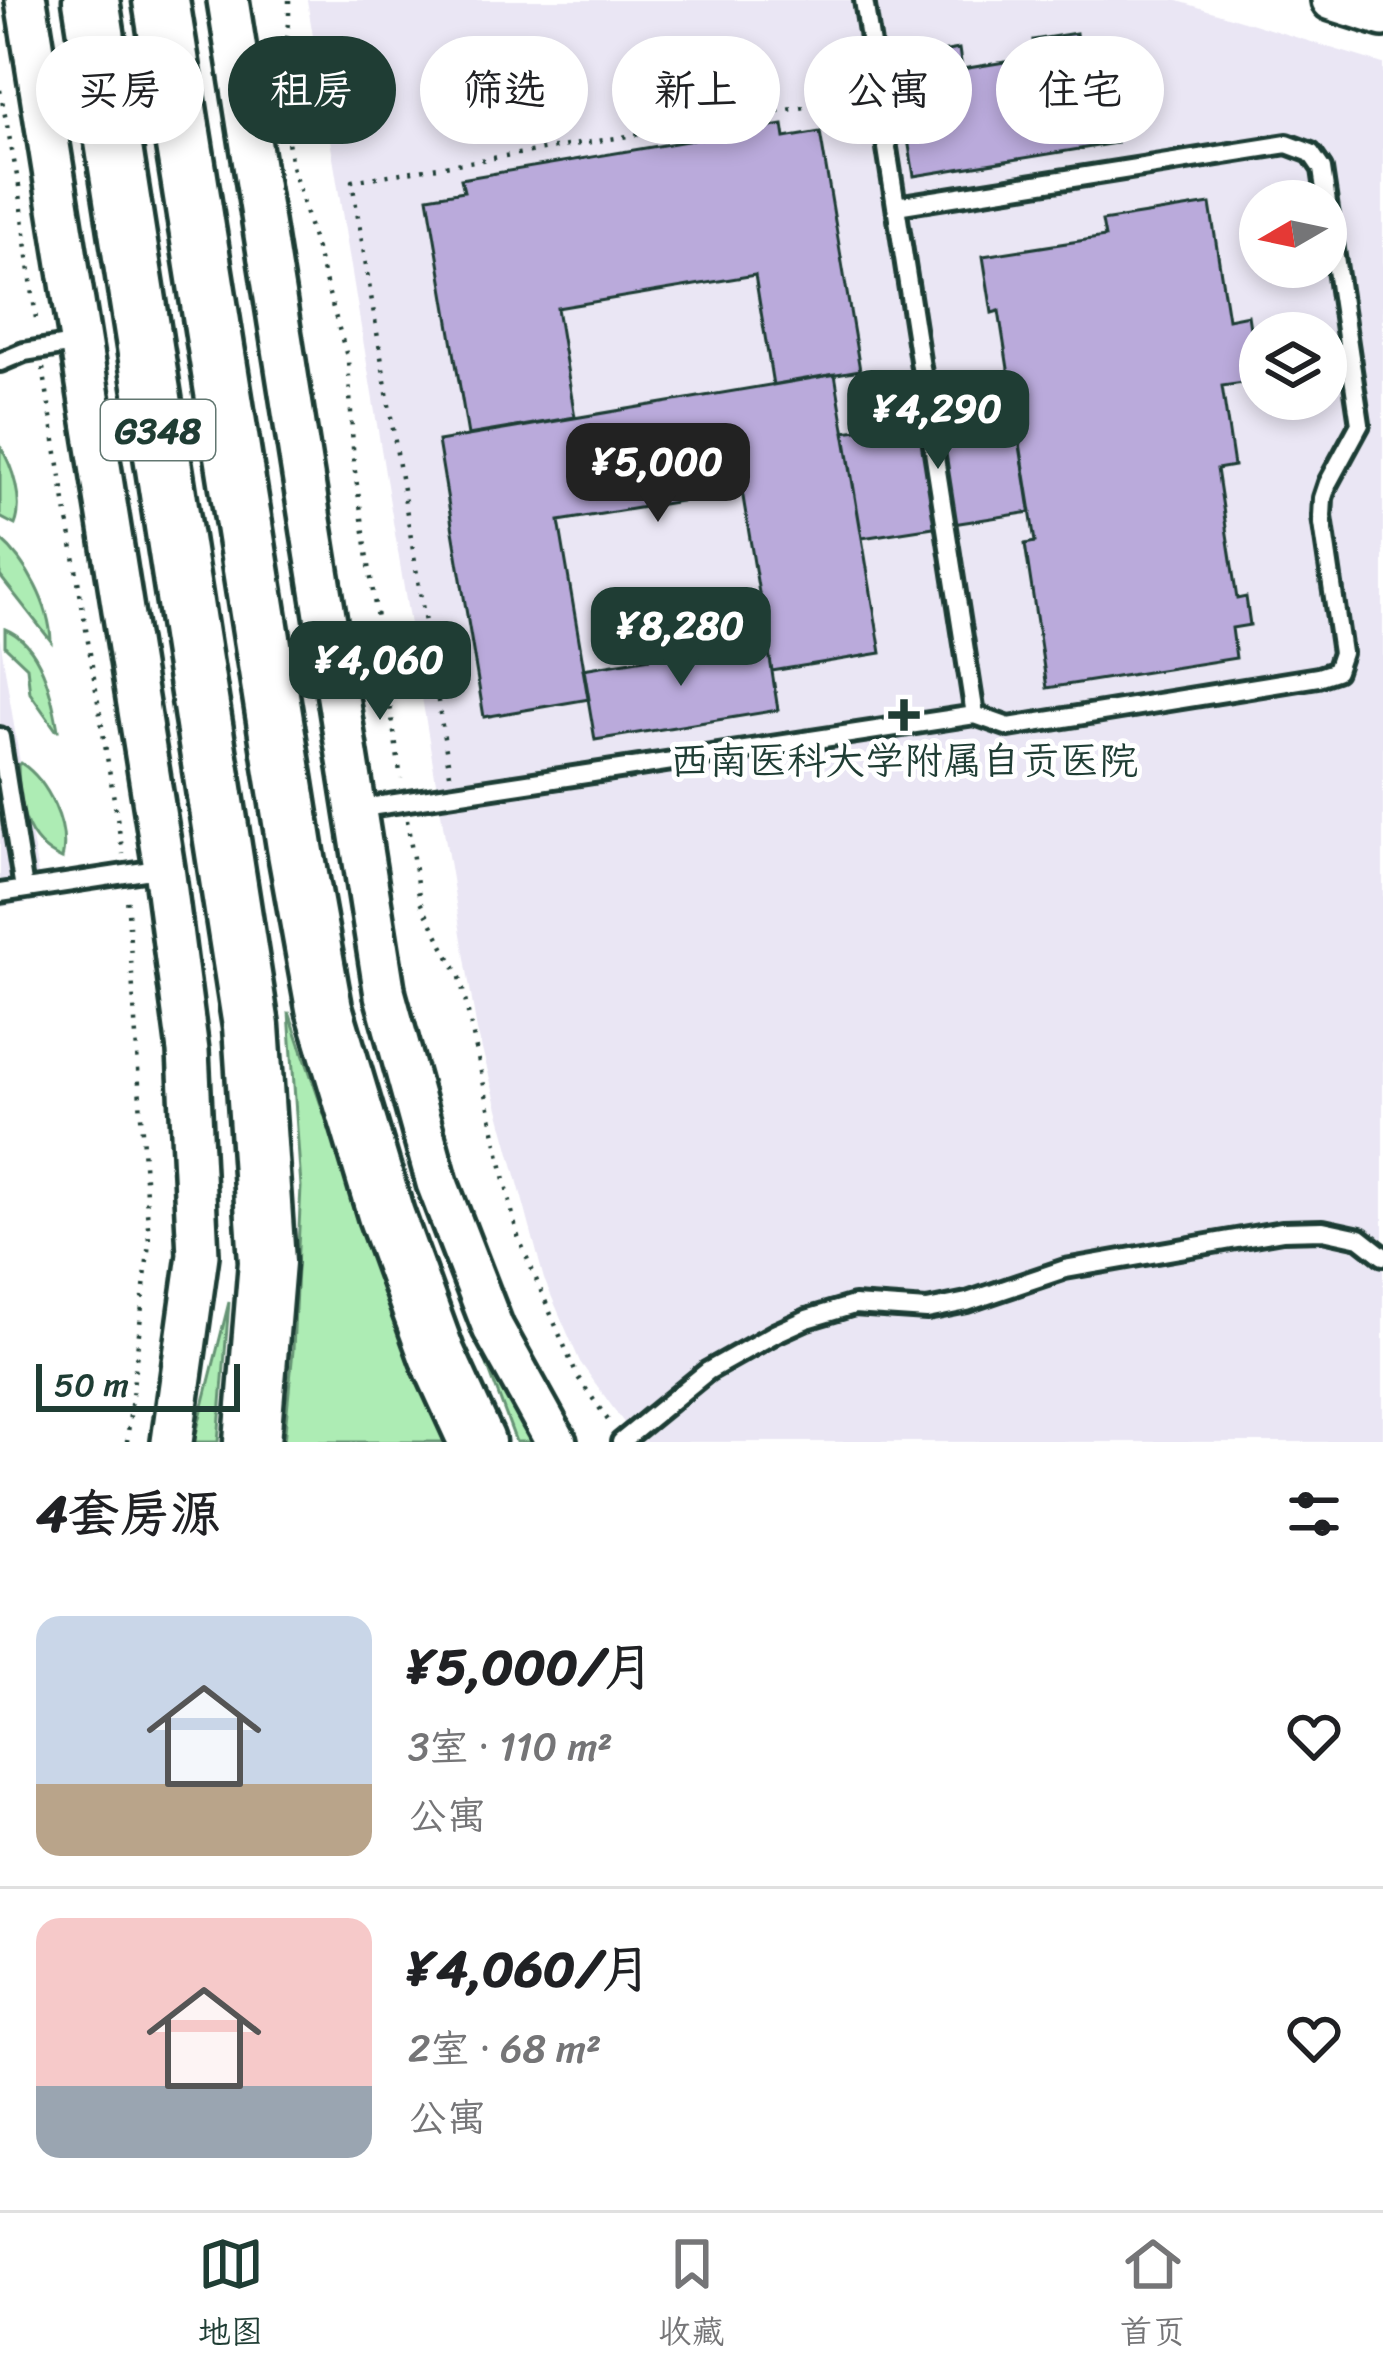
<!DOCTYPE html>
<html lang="zh">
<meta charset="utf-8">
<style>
:root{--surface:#fff;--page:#f2f2f2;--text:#202124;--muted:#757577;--line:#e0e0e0;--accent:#1f3d34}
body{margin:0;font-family:Sriracha,"LXGW WenKai TC",sans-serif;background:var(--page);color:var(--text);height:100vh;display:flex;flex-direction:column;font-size:45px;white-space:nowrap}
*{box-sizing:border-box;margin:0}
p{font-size:39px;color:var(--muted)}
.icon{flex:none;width:66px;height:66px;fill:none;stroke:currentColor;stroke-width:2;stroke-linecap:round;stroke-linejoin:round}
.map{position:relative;height:1442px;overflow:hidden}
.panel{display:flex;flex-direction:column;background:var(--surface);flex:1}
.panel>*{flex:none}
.guide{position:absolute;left:36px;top:36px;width:1311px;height:108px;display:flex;gap:24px}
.needle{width:78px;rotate:261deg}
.controls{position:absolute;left:1239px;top:180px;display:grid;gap:24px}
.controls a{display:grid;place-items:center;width:108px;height:108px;border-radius:50%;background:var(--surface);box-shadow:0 6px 18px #0003;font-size:60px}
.scale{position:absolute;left:36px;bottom:30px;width:204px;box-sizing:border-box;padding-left:12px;border:6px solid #1f3d34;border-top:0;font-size:33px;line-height:42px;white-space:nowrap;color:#1f3d34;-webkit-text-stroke:9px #fff;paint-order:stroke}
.price{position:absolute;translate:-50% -102px;padding:0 27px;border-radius:24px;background:var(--accent);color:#fff;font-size:39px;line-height:78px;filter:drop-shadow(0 3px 6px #0008)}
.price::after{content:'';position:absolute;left:50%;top:72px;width:36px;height:27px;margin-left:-18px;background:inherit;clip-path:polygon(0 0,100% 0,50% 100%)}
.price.on{background:#222;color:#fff}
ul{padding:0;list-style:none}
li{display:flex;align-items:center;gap:36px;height:300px;padding:0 36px}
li+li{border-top:3px solid var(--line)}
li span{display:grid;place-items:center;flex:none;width:336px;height:240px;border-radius:24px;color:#555}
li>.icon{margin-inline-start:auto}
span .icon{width:144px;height:144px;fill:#fffc;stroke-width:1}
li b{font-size:51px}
h2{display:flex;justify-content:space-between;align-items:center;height:144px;padding:0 36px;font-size:51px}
.tag{padding:0 42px;border-radius:54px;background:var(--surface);box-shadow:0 6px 18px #0003;font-size:42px;line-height:108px}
.tag.on{background:var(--accent);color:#fff}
.tab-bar{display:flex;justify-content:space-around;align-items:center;height:168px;border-top:3px solid var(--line);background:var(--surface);font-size:33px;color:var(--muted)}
.tab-bar a{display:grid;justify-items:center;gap:6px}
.tab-bar .on{color:var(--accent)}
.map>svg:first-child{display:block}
.built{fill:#eae6f4;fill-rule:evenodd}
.green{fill:#adecb4;stroke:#669474;stroke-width:3}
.building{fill:#baaadb;stroke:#1f3d34;stroke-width:3}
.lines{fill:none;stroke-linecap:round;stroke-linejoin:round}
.service-casing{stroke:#1f3d34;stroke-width:26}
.tertiary-casing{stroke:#1f3d34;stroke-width:48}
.trunk-casing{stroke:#1f3d34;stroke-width:63}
.path{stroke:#1f3d34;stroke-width:4.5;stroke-dasharray:3 9;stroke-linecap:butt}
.service{stroke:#fff;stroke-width:16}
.tertiary{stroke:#fff;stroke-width:39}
.trunk{stroke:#fff;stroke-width:54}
.poi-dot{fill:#1f3d34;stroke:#fff;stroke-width:4.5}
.labels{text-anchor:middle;stroke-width:10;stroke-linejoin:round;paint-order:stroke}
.shield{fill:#fff;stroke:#627771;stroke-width:3}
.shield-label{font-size:36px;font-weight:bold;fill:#1f3d34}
.poi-label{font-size:39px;fill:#1f3d34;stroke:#fff}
</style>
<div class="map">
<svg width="1383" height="1442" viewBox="0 0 1383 1442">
<rect width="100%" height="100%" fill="#fff"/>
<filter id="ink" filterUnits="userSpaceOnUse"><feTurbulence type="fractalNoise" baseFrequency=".00833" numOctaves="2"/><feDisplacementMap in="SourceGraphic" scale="24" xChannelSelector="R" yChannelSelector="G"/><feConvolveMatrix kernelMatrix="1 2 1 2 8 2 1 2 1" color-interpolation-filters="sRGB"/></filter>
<g filter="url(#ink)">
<!-- built -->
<path class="built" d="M307,0h868l208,64v1378h-744l-7,-8 -52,-72 -36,-83 -67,-248zM1260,201h66v66h-66zM1260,333h66v66h-66z
M0,638l42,262 -42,7z"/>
<!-- green -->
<path class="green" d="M0,446c13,21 24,56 15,79l-15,-8z
M0,539c27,23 50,67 51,102l-51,-65z
M5,629c36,14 47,66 53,101h-2l-26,-37 -3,-26 -22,-21z
M21,763c27,18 49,63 41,96 -39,-17 -43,-55 -44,-94z
M289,1012l106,308 49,122h-160l9,-92 8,-163z
M229,1302l-11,140h-24z
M478,1340l58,102h-20z"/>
<!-- building -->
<path class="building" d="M1076,33l2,17 12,-2 8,45 9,-1 9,51 -202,33 -16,-98 16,-2 -3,-19 48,-8 3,20 74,-12 -3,-17z
M783,125l2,13 35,-6 40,238 -87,15 -18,-110 -198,33 18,109 -107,18 -40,-238 36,-6 -3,-12z
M1210,204l18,115 20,-4 10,66 -36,5 12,80 -17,3 20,130 9,-2 4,28 -18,3 4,30 -189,30 -22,-144 10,-2 -36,-231 -7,2 -9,-57 122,-19 -3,-16z
M835,374l46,279 -109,18 -30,-180 -183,30 30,178 -105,18 -46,-276z
M1014,406l17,106 -169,26 -18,-106z
M767,639l11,71 -183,30 -12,-71z"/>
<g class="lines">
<defs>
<path id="service" d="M864,0l111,715
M0,362l24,-10 56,-9
M0,737l24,152
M356,809l619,-94 34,12 309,-50 18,-6 6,-18 -20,-136 1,-19 5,-15 32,-59 -38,-255 -11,-16 -24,-9 -391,62
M0,893l164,-25
M621,1442l87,-71 68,-38 31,-14 47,-14 73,5 40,-8 98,-33 217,-38 41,-1 37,8 23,18"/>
<path id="tertiary" d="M26,0l138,868 24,183 10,204 -26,187
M228,0l157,995 52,188 56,145 63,114
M1332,0l51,16"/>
<path id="trunk" d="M91,0l160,1026 16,236 -15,180
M161,0l134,847 29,161 62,207 51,140 40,87"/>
</defs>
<!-- service casing -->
<use href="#service" class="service-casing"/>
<!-- tertiary casing -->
<use href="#tertiary" class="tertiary-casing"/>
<!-- trunk casing -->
<use href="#trunk" class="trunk-casing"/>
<!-- path -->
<path class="path" d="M289,0v23l-9,69 12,74 56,194 6,105 47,314
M0,90l19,96 18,141
M43,368l80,486
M450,774l-98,-593 503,-82
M407,820l13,82 40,75 57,257 60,142 33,47
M127,1442l22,-200 -22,-347"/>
<!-- service -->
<use href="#service" class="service"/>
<!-- tertiary -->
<use href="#tertiary" class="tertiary"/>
<!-- trunk -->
<use href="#trunk" class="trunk"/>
</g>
</g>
<!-- markers -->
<path class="poi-dot" d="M898 697h12v12h12v12h-12v12h-12v-12h-12v-12h12z"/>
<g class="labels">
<!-- shield labels -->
<rect class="shield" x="101" y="400" width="114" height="60" rx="9"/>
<g class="shield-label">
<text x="158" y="443">G348</text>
</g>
<!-- poi labels -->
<g class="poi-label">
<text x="904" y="774">西南医科大学附属自贡医院</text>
</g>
</g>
</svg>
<div class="controls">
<a><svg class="needle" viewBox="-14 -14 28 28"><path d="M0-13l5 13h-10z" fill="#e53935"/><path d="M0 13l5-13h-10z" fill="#757577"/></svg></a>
<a><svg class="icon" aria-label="layers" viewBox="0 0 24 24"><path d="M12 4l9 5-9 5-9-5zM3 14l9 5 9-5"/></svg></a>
</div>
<div class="scale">50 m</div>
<b class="price" style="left:938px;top:472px">¥4,290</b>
<b class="price on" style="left:658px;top:525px">¥5,000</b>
<b class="price" style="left:681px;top:689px">¥8,280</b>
<b class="price" style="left:380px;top:723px">¥4,060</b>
<div class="guide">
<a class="tag">买房</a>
<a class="tag on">租房</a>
<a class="tag">筛选</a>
<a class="tag">新上</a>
<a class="tag">公寓</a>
<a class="tag">住宅</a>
</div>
</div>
<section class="panel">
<h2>4套房源<svg class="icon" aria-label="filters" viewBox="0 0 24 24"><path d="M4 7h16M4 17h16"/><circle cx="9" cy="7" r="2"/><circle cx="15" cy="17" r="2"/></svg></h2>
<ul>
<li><span style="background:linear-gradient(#c9d6e8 70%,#b9a48a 0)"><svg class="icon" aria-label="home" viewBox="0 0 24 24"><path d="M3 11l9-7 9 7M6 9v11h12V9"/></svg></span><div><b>¥5,000/月</b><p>3室 · 110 m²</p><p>公寓</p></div><svg class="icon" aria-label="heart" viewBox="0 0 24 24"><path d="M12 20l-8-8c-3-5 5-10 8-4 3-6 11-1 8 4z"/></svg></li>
<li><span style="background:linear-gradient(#f6c9c9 70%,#9aa5b1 0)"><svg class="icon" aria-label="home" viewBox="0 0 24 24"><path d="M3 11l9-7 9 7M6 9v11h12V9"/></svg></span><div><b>¥4,060/月</b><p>2室 · 68 m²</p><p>公寓</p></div><svg class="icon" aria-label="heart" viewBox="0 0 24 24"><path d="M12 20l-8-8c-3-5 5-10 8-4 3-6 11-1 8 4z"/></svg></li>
</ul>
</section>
<nav class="tab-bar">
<a class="on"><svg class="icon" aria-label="map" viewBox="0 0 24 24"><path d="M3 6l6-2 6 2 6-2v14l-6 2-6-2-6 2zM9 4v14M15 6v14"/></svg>地图</a>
<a><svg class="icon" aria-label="saved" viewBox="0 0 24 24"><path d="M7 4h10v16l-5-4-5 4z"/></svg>收藏</a>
<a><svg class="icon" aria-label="home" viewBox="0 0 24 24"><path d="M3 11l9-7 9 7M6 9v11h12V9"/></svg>首页</a>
</nav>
